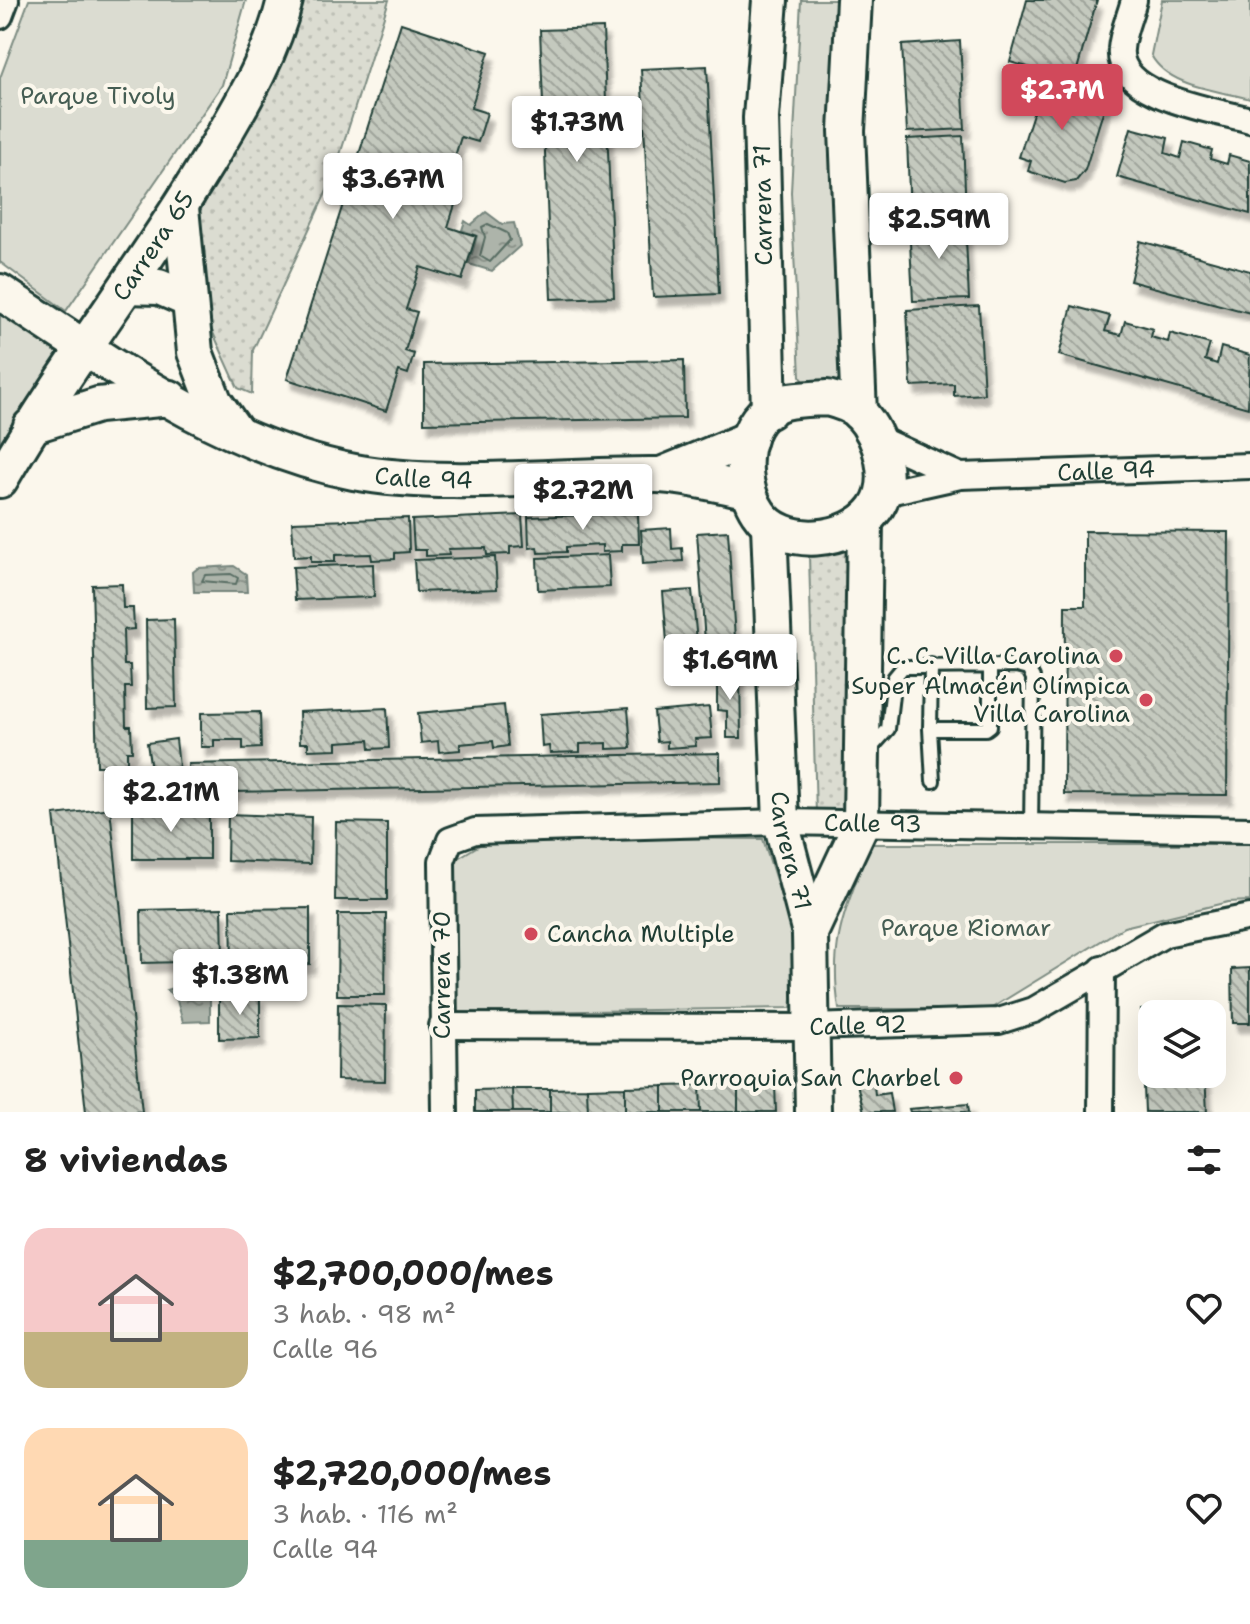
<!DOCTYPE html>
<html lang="es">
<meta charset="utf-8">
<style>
:root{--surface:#fff;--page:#f6f6f6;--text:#222;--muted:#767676;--accent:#d1495b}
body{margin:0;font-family:"Shantell Sans",sans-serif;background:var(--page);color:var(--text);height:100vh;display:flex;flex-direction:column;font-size:30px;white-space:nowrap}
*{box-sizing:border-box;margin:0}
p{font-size:26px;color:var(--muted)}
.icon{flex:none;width:44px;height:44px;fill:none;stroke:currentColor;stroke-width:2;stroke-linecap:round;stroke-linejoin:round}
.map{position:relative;height:1112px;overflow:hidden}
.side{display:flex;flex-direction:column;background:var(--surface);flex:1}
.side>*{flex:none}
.controls{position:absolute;left:1138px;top:1000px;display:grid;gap:16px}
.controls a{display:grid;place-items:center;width:88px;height:88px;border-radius:16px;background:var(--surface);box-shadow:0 8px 32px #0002;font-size:40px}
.price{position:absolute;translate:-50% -68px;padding:0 18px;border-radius:8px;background:#fff;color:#222;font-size:26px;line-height:52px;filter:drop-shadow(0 2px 4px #0008)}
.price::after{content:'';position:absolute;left:50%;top:48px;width:24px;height:18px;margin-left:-12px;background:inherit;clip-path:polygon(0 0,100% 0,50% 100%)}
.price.on{background:var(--accent);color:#fff}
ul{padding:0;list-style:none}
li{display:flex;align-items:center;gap:24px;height:200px;padding:0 24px}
li span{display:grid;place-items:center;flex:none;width:224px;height:160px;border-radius:24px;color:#555}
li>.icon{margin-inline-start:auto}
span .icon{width:96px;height:96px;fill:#fffc;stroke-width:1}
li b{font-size:34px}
h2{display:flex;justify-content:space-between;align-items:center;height:96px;padding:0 24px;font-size:34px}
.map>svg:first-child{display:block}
.park{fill:#dbdcd1;stroke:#7d8c82;stroke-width:2}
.garden{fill:url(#garden-dots);stroke:#7d8c82;stroke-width:2}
.water{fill:url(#water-ripples);stroke:#74847b;stroke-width:2}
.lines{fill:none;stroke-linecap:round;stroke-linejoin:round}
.shore{stroke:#586d63;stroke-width:2}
.building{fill:url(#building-back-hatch);stroke:#1f3d34;stroke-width:2;filter:url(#shadow)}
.lane-casing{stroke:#1f3d34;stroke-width:18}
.street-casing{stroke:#1f3d34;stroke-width:30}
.secondary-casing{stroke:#1f3d34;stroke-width:40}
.lane{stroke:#fbf7ec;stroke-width:12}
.street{stroke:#fbf7ec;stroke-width:24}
.secondary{stroke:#fbf7ec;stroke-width:34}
.poi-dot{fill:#d1495b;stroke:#fbf7ec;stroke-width:3}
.labels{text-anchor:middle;stroke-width:8;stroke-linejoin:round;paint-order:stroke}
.park-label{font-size:24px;fill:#455d53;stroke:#fbf7ec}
.street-label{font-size:24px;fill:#1f3d34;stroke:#fbf7ec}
.poi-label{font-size:24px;fill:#1f3d34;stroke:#fbf7ec;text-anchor:end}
</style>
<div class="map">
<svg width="1250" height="1112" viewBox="0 0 1250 1112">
<defs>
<pattern id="garden-dots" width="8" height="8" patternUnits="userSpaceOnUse" patternTransform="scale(2)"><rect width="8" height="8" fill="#dbdcd1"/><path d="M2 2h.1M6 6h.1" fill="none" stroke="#bcbeb4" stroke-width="1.8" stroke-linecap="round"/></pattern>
<pattern id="water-ripples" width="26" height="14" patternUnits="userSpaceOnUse" patternTransform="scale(2)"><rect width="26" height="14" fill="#adb4aa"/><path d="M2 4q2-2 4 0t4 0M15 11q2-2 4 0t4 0" fill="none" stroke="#8c948b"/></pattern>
<pattern id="building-back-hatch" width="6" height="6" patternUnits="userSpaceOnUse" patternTransform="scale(2)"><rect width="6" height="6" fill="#c4c9be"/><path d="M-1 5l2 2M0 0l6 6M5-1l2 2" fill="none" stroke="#9fa49b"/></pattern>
<filter id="shadow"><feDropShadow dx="5" dy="9" stdDeviation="2" flood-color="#0004"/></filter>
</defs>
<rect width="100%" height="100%" fill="#fbf7ec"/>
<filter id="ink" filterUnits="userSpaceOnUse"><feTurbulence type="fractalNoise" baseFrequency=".0125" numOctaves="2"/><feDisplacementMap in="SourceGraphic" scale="16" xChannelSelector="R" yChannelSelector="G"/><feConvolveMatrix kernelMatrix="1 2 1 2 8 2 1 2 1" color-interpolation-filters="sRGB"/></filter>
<g filter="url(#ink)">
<!-- park -->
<path class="park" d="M29,0h217l-24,85 -156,226 -66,-49v-184z
M801,0h48l-4,380 -12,6 -26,-1 -7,-9 -9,-184z
M1162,0h88v99c-33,-9 -82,-12 -99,-44z
M0,308l62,43 -62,101z
M493,837l270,2 35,111 -7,58 -337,5 -1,-152z
M870,844h380v57l-22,1 -104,25 -134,82h-151c-11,-70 8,-101 31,-165z"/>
<!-- garden -->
<path class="garden" d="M302,0h87l-57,180 -79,170 -1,44 -14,-6 -34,-75 -4,-102 92,-178z
M858,548l-4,267h-38l-7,-260z"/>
<!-- water -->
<path class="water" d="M486,212l16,12 12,-1 6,23 -28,25 -23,-7 8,-28 -15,-6 3,-9 6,4z
M234,566l12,8 1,18h-53l-1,-20 5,-4z
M197,980l13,3v38l-27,1 -7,-25 -10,-7z"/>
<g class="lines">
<!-- shore -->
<path class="shore" d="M488,224l19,9 3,7 -20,22 -10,-6 5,-19 -3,-10z
M231,574l7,4 -2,6 -34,-3 3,-6z"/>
</g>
<!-- building -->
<path class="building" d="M1027,0h70l-23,80 -64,-18z
M401,23l88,29 -18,56 16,5 -9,29 -17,-5 -17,54 14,4 -10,32 28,9 -14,44 -42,-13 -14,42 11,3 -12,39 9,3 -6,20 -9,-3 -13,40 -99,-32z
M603,28l11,269 -63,2 -11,-269z
M960,41l5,88 -58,3 -5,-87z
M707,66l12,228 -66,3 -12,-228z
M1044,79l63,20 -22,71 -9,11 -11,2 -37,-12 3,-10 -12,-4z
M1131,128l37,10 -3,15 15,5 4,-16 28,8 -2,9 17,5 2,-9 21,6v53l-133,-37z
M963,136l3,80 -56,2 -3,-79z
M965,220l4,79 -56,2 -4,-78z
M1140,241l110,30v42l-120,-32z
M979,306l5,88 -30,2v-12l-43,2 -4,-76z
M1072,306l38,10 -5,15 16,4 4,-14 28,8 -2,8 17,5 2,-9 40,11 -5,16 12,4 4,-17 29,8 -2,53 -189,-53z
M684,360l1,58 -261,5v-59z
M638,513l1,31h-17v7l-20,1v-7l-36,2v5l-28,1 -1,-6 -8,1 -1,-31z
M522,515l2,31 -14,1v7l-23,1 -1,-7 -38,1 1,6 -23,1v-6h-12l-2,-30z
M408,518l1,34 -14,1v6l-23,1 -1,-6 -36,1v7h-24v-6l-17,1 -2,-35z
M671,528l1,21 10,-1 1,13 -40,3 -2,-34z
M728,531l8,123 -30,2 -9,-123z
M1085,531l144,1 -2,263 -163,-1 1,-188h20z
M608,555l2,32 -72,3 -1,-32z
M495,557l2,32 -81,3 -2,-32z
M373,564l1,33 -79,3 -2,-33z
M122,584l1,24h10l1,21 -11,1 1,35h6l1,22h-6l1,39h5l1,25h-5v15h-30l-5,-181z
M692,590l6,62 -30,3 -5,-63z
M174,619l2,88 -29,1 -1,-88z
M717,673h23l1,65h-14v-27l-10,-1z
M504,705l4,41 -14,2 -1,-7 -33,3v6l-21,2 -1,-11 -17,2 -3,-30z
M709,707l3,31 -17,1 1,7 -29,2v-7l-10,1 -3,-30z
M387,708l2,40 -19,1 -1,-9 -32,2v7l-29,1v-7h-8l-1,-31z
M628,708l3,40 -24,1v-6l-27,1v8l-30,1 -1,-7 -7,1 -2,-33z
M260,712l1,36 -18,1v-9h-29v7h-13v-34z
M176,739l3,28 -28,3 -4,-27z
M720,753v29l-532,11v-29z
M110,808l32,304h-56l-32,-297z
M133,810h76v49h-76z
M228,814l83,3 -1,47 -83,-3z
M336,822l51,1v77h-52z
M222,908l1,53 -81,2 -1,-53z
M310,908v56l-78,1 -1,-56z
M338,914h48l-1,81h-48z
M1250,968v55h-17l-1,-54z
M260,995v43l-41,1v-43z
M338,1004l48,1 -1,76 -48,-1z
M1203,1007v7h-51v60h53l2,38h-62l-4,-102z
M868,1082l6,2 1,11 14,-2 3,19h-28l-7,-28z
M738,1084h37l1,28h-38z
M738,1084v28h-37l-1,-27z
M700,1085l1,27h-38v-26z
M663,1086v26h-38v-25z
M625,1087v25h-37l-1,-24z
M587,1088l1,24h-38v-23z
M512,1089l1,23h-38v-22z
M512,1089h38v23h-37z
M968,1104l1,8h-59l-1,-3z"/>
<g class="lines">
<defs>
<path id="lane" d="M931,665l-1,64h56l4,-3v-60
M930,729l3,52
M870,749l18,-20 6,-51 9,-11 113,-1 12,3 5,9 -2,148"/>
<g id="street">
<path d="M1134,0c-4,16 -12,33 -13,49 -5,48 94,61 129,71"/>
<path d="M0,16l6,-16"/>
<path d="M876,438l84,38"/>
<path id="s1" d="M884,493l76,-17 290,-10"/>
<path id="s2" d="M442,1026l368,1 189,-6 35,-11 131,-76 85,-17"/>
<path id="s3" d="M445,1112l-3,-251 8,-21 25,-9 306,-9 469,8"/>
<path d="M1101,1112l1,-143"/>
</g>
<g id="secondary">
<path d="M854,0l-7,131 12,282"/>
<path d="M181,208l14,144 19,49 22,31"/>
<path d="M127,286l32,1 30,13"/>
<path id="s4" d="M0,292c110,72 223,155 354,180 91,17 209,2 303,3 30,1 61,10 90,15"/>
<path d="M827,398c11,3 24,6 33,15 21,23 35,69 15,96 -25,34 -93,41 -117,3 -22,-33 -19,-97 26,-110 13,-3 29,-3 43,-4z"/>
<path d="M769,411l-8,-293 9,-118"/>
<path d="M31,426l67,-21 72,-7"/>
<path d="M661,475l88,-36"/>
<path id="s5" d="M0,480c67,-116 151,-221 219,-337 26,-44 54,-92 66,-143"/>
<path id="s6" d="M769,526l12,296 29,111 3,179"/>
<path d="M810,933l51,-109 4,-304"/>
</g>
</defs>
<!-- lane casing -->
<use href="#lane" class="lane-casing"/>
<!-- street casing -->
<use href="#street" class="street-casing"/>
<!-- secondary casing -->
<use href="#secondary" class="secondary-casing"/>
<!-- lane -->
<use href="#lane" class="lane"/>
<!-- street -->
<use href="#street" class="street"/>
<!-- secondary -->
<use href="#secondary" class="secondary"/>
</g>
</g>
<!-- markers -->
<g class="poi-dot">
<circle cx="1116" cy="656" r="8"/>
<circle cx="1146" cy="700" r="8"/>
<circle cx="531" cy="934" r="8"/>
<circle cx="956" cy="1078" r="8"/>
</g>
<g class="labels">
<!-- park labels -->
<g class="park-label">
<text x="98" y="104">Parque Tivoly</text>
<text x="966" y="936">Parque Riomar</text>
</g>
<!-- street labels -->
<g class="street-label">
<text transform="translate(763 205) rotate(-91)" y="8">Carrera 71</text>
<text dy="8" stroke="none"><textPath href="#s5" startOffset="280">Carrera 65</textPath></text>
<text dy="8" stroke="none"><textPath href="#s1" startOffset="224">Calle 94</textPath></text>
<text dy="8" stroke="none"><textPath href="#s4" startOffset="470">Calle 94</textPath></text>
<text dy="8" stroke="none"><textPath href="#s3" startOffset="698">Calle 93</textPath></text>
<text dy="8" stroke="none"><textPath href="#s6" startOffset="326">Carrera 71</textPath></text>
<text transform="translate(442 975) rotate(-90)" y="8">Carrera 70</text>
<text dy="8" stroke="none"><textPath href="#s2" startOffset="416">Calle 92</textPath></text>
</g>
<!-- poi labels -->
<g class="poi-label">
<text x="1100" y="664">C. C. Villa Carolina</text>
<text x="1130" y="694">Super Almacén Olímpica<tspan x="1130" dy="28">Villa Carolina</tspan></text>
<text x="547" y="942" text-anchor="start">Cancha Multiple</text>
<text x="940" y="1086">Parroquia San Charbel</text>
</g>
</g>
</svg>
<div class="controls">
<a><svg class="icon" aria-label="layers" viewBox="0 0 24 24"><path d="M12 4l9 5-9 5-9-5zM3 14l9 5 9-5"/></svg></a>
</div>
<b class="price on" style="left:1062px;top:132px">$2.7M</b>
<b class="price" style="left:577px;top:164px">$1.73M</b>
<b class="price" style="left:393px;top:221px">$3.67M</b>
<b class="price" style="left:939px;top:261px">$2.59M</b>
<b class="price" style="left:583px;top:532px">$2.72M</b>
<b class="price" style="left:730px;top:702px">$1.69M</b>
<b class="price" style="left:171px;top:834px">$2.21M</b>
<b class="price" style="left:240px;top:1017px">$1.38M</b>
</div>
<section class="side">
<h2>8 viviendas<svg class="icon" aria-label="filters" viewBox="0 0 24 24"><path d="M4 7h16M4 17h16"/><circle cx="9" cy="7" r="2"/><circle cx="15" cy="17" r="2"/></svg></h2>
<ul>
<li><span style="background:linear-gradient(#f6c9c9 65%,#c2b280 0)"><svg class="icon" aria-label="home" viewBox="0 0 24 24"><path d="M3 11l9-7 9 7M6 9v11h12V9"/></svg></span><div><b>$2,700,000/mes</b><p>3 hab. · 98 m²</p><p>Calle 96</p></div><svg class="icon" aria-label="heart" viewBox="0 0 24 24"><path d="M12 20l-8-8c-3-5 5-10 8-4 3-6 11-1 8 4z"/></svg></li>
<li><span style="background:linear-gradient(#ffd9b3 70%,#7fa58c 0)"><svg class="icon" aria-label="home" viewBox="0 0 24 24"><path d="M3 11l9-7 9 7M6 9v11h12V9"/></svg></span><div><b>$2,720,000/mes</b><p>3 hab. · 116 m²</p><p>Calle 94</p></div><svg class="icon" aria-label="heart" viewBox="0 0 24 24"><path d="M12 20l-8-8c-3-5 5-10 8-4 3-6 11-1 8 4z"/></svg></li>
</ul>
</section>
